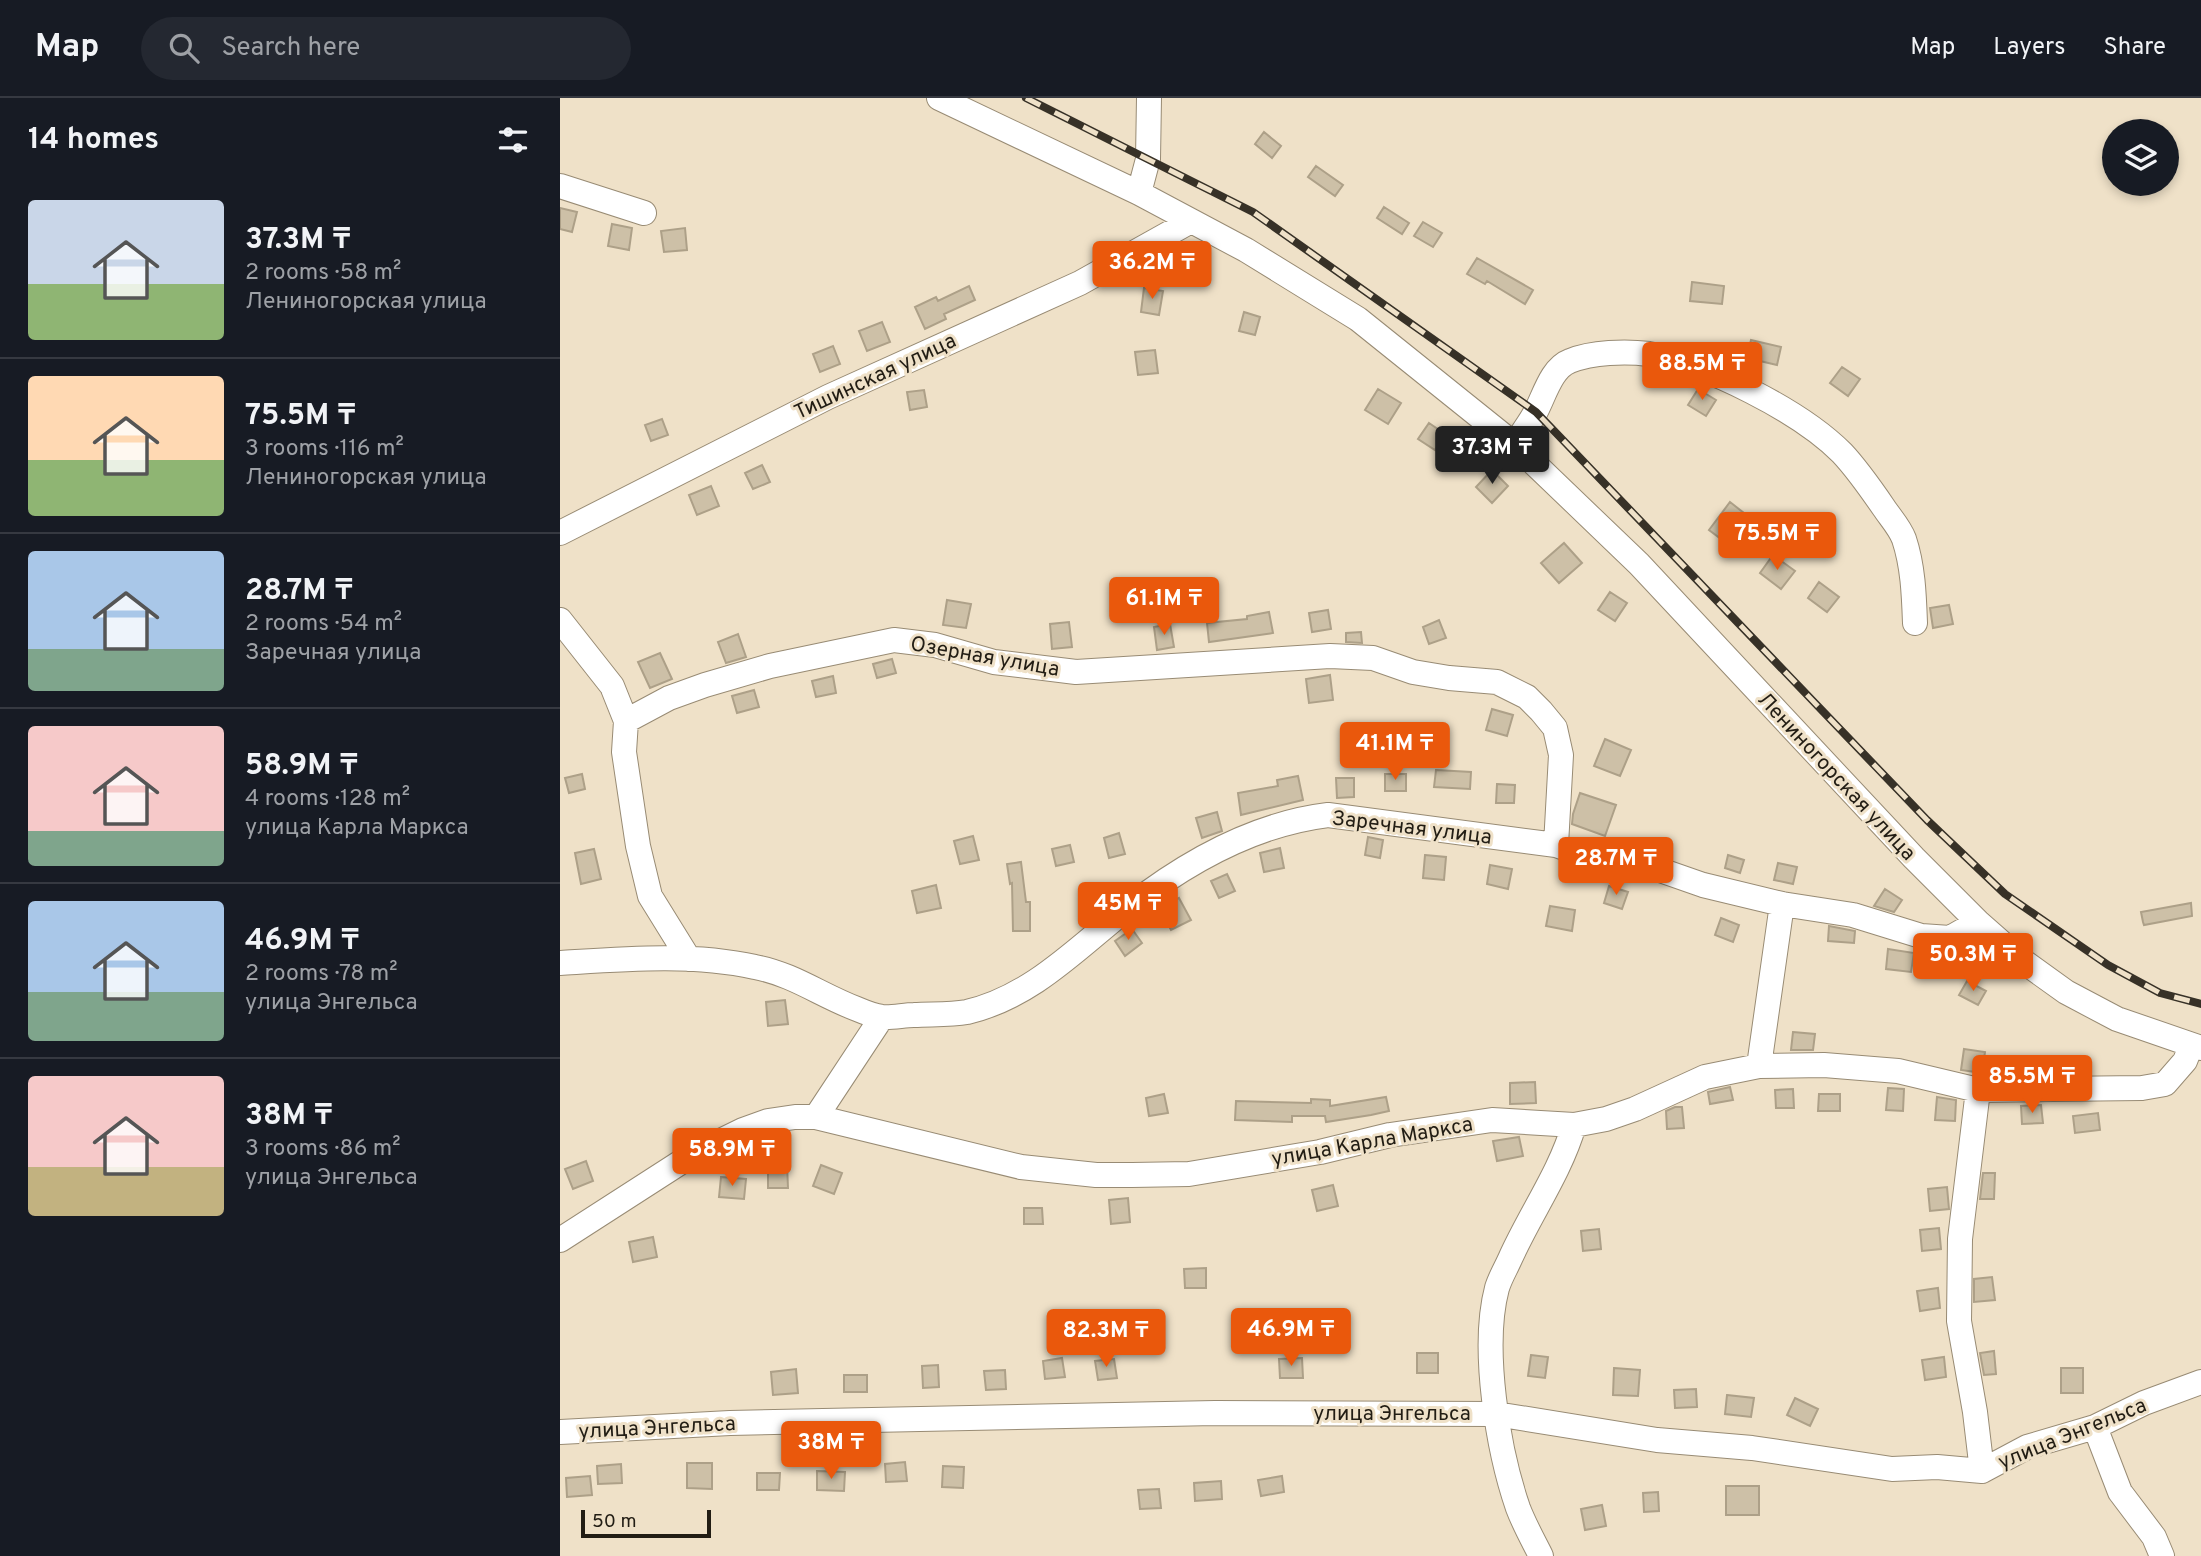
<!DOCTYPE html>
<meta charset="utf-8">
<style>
:root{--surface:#171b24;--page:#242831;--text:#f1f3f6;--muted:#9ea1a6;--line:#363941;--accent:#ea580c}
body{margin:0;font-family:Overpass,sans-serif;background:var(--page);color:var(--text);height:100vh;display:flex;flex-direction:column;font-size:26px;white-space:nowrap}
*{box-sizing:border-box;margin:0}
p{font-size:23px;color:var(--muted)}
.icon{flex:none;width:38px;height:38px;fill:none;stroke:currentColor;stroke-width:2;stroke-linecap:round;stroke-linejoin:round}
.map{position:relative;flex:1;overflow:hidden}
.panel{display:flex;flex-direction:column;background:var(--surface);width:560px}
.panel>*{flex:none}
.controls{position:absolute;left:1542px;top:21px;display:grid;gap:14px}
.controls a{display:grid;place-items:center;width:77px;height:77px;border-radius:50%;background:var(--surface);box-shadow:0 4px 10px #0003;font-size:35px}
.scale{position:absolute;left:21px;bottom:18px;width:130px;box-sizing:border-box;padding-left:7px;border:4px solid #221d14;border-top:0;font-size:19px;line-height:24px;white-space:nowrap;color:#221d14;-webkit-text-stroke:5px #efe1c8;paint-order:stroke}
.price{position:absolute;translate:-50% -60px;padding:0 16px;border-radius:7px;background:var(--accent);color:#fff;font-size:23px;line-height:46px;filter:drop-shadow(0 2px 4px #0008)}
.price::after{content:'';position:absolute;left:50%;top:42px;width:21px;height:16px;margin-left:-10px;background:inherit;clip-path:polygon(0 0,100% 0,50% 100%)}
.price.active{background:#222;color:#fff}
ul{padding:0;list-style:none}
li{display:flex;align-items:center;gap:21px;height:175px;padding:0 28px}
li+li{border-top:2px solid var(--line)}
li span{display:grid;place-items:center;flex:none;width:196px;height:140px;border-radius:7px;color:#555}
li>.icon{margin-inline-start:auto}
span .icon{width:84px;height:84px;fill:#fffc;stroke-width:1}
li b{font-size:30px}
h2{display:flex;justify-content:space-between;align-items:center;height:84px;padding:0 28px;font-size:30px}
header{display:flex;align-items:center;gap:42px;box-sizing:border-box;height:98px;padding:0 35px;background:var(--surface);border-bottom:2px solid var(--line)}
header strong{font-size:33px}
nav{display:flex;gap:38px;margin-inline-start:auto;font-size:24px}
.search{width:490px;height:63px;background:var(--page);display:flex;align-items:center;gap:18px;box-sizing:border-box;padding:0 24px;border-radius:38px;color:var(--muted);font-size:26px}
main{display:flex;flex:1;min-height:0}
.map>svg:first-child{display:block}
.building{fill:#cdc0a7;stroke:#ada088;stroke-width:2}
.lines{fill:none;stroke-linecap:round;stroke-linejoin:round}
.minor-casing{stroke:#988b74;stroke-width:26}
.minor{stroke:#fff;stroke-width:24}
.rail-casing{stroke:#373127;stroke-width:8}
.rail{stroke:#efe1c8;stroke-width:5;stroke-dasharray:16;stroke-linecap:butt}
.labels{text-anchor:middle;stroke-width:6;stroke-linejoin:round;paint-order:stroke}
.street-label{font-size:21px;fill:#221d14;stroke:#efe1c8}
</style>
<header>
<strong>Map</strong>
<div class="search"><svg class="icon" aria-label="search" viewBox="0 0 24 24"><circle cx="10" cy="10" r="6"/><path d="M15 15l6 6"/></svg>Search here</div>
<nav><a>Map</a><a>Layers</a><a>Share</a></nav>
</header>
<main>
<section class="panel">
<h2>14 homes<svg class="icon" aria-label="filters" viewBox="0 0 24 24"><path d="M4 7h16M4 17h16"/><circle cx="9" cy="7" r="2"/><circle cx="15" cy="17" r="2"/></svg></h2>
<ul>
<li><span style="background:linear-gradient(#c9d6e8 60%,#8fb573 0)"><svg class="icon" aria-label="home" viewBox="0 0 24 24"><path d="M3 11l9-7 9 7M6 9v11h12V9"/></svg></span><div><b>37.3M ₸</b><p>2 rooms · 58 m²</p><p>Лениногорская улица</p></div></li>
<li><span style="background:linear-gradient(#ffd9b3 60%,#8fb573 0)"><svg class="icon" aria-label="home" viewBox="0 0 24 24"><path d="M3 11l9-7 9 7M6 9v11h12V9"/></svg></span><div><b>75.5M ₸</b><p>3 rooms · 116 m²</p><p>Лениногорская улица</p></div></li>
<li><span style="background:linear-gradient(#a9c7e8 70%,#7fa58c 0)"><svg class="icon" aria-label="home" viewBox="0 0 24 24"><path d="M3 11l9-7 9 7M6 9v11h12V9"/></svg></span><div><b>28.7M ₸</b><p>2 rooms · 54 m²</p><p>Заречная улица</p></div></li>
<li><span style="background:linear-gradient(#f6c9c9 75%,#7fa58c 0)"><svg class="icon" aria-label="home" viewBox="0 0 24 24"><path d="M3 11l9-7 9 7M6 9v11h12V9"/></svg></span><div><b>58.9M ₸</b><p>4 rooms · 128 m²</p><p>улица Карла Маркса</p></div></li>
<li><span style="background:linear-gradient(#a9c7e8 65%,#7fa58c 0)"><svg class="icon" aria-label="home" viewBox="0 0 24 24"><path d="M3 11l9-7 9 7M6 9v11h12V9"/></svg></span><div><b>46.9M ₸</b><p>2 rooms · 78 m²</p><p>улица Энгельса</p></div></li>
<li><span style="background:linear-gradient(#f6c9c9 65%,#c2b280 0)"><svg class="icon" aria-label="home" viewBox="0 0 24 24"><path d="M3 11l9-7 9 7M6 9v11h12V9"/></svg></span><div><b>38M ₸</b><p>3 rooms · 86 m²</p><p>улица Энгельса</p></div></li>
</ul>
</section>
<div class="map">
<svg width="1641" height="1458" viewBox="0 0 1641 1458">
<rect width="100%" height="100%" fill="#efe1c8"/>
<!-- building -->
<path class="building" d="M704,34l17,14 -9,12 -17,-14z
M756,68l27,19 -8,11 -27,-19z
M824,109l25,16 -7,11 -25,-16z
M0,110l17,4 -5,20 -12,-3z
M863,124l19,11 -9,14 -19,-11z
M52,126l20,4 -3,22 -21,-4z
M125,130l2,22 -23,2 -3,-21z
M917,160l56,32 -8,14 -38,-23 -2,3 -18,-10z
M1132,184l32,4 -2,18 -32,-3z
M409,188l6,14 -31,14 2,5 -21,10 -10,-22 21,-10 2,4z
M584,190l19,3 -4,24 -18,-3z
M684,214l16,5 -5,18 -16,-4z
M322,224l8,20 -23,9 -8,-20z
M1191,242l30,7 -4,18 -30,-7z
M273,248l7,18 -20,8 -7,-18z
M595,252l3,23 -20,2 -3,-23z
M1282,269l18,12 -12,17 -18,-13z
M818,291l23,14 -13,21 -23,-14z
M1138,291l18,11 -10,16 -18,-11z
M364,292l3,17 -17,3 -3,-18z
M102,321l6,16 -17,6 -6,-16z
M869,325l16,11 -10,16 -17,-11z
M202,367l8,17 -17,7 -8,-16z
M932,372l16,16 -16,17 -16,-16z
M151,388l8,20 -22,9 -8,-20z
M1170,404l19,15 -20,28 -20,-15z
M1004,445l18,20 -23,20 -18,-20z
M1213,457l22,16 -14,18 -21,-16z
M1259,484l20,15 -12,15 -19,-14z
M1050,494l17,11 -12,18 -17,-11z
M387,502l24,4 -5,24 -23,-3z
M1389,507l4,19 -20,4 -3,-20z
M768,512l3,19 -19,3 -3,-19z
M709,514l4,21 -64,9 -2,-19 40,-4v-3z
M879,522l7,18 -17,6 -6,-17z
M509,524l3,25 -20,2 -2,-25z
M610,526l4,23 -17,3 -3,-23z
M801,534l1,11 -16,-1v-9z
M178,536l8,23 -20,6 -8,-21z
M100,555l12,26 -22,9 -12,-26z
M332,561l4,14 -19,5 -4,-14z
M770,577l3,25 -24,3 -3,-24z
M273,578l3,17 -20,4 -4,-16z
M194,592l5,17 -22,6 -5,-17z
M932,611l21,6 -6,21 -21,-6z
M1045,641l26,11 -11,26 -26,-10z
M876,672l35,2 -1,17 -36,-2z
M22,676l3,15 -16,4 -4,-15z
M825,676h21v17h-21z
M738,678l5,24 -62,15 -3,-22 40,-7 -1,-6z
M776,680h18v19l-17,1z
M937,686l18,1 -1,18h-18z
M1020,695l36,12 -11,31 -33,-12 1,-10z
M657,714l5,19 -20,7 -6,-20z
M559,735l6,21 -16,4 -5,-20z
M413,738l6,24 -19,4 -6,-23z
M808,739l15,3 -3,18 -15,-3z
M510,747l4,17 -18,4 -4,-17z
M720,750l4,20 -20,4 -4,-19z
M34,751l7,30 -20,5 -6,-31z
M865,757l21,2 -2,23 -21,-2z
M1168,757l16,5 -4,13 -15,-5z
M461,764l5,40h4v29h-17l-1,-48 -2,1 -3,-20z
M1218,765l19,4 -4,17 -19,-4z
M930,767l22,4 -4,20 -21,-5z
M667,776l8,17 -16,7 -8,-17z
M376,787l5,23 -24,5 -5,-22z
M1049,788l19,6 -6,17 -18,-6z
M1325,791l17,11 -8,12 -20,-6z
M619,800l12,22 -20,10 -11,-21z
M1631,805l1,13 -48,9 -1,-3 -2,-10z
M990,808l25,4 -3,21 -26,-5z
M1161,820l18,7 -6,17 -18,-7z
M1269,828l26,5 -1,12 -26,-2z
M572,831l10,14 -17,13 -10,-15z
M1328,851l26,4 -3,19 -25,-3z
M1407,883l19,10 -8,14 -19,-10z
M225,902l3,24 -20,2 -2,-24z
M1233,934l22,2 -2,16h-22z
M1404,951l21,3 -3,21 -21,-3z
M975,984l1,21 -26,1v-21z
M1170,989l3,13 -23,4 -2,-12z
M1328,990l16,1 -1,22 -17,-1z
M1233,991l1,19h-18l-1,-18z
M604,996l4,19 -19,3 -3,-18z
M1259,996h21v17h-22z
M826,999l3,14 -18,4 -45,7 -1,-6h-33v6l-57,-2 1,-19 75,2v-4l19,1v6z
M1377,999l19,3 -1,21 -20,-1z
M1481,1007l2,18 -21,1 -1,-18z
M1115,1009h7l2,21 -17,1 -1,-18z
M1538,1015l2,17 -25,3 -2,-17z
M959,1039l4,19 -26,5 -4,-20z
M26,1063l7,20 -20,8 -8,-20z
M227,1066l1,24h-20v-23z
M261,1067l21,8 -8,21 -21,-8z
M1423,1075h12l-1,26h-14z
M161,1079l25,2 -2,20 -25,-2z
M773,1087l5,21 -21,5 -5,-21z
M1387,1089l2,22 -19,2 -2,-22z
M568,1100l2,24 -19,2 -2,-24z
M464,1110h18l1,16h-19z
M1379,1130l2,21 -19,2 -2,-21z
M1039,1131l2,20 -18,2 -2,-20z
M93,1139l4,20 -24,5 -4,-20z
M646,1170v20h-21l-1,-19z
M1432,1179l3,23 -21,2v-23z
M1378,1190l2,20 -20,3 -3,-20z
M1434,1253l2,23 -12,1 -4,-22z
M857,1255h21v20h-21z
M971,1257l17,2 -3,21 -17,-2z
M1384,1259l2,20 -21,3 -3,-20z
M502,1260l3,19 -20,2 -2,-18z
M742,1260l1,20h-23l-1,-19z
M554,1261l3,19 -19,2 -3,-19z
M378,1267l1,22 -16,1 -1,-22z
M1054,1270l26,2 -2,26 -25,-1z
M1501,1270h22v25h-22z
M236,1271l2,24 -25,2 -2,-23z
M445,1272l1,19 -20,1 -2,-19z
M284,1277h23v17h-23z
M1136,1291l1,18 -22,1 -1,-18z
M1167,1297l27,3 -3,19 -26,-3z
M1235,1300l23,11 -8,17 -23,-11z
M345,1364l2,19 -21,1 -1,-18z
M127,1365h25v26l-25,-1z
M61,1366l1,19 -24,1 -1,-18z
M383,1368l21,1 -1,21 -21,-1z
M257,1373l28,1 -1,19 -27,-1z
M197,1375h23l-1,17h-22z
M30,1378l2,19 -25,2 -1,-19z
M722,1378l2,16 -23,4 -3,-16z
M661,1383l1,18 -27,2 -1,-18z
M1166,1388h33v29h-33z
M599,1391l2,19 -21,1 -2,-19z
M1098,1394l1,19 -15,1 -1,-19z
M1042,1407l4,21 -21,4 -4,-21z"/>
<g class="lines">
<defs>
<path id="minor" d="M379,0l200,95 107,57 112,69 157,126 124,119 275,294 64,64 42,37 46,33 51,27 84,29
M0,88l84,27
M579,95l9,-34 1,-61
M955,347c6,-11 14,-21 20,-32 9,-16 16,-45 35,-52 22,-9 56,-10 79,-7 58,10 151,57 193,99 15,16 29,36 42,55 6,9 16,20 20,31 9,27 10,56 11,84
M0,435l268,-136 252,-114 111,-62
M0,522l52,66 14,35 -2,31 14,94 12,50 39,63
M66,623l43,-23 36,-13 65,-19 124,-26 41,5 59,17 82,10 254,-16 43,2 40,14 36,6 48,4 30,15 14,14 14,17 6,27 -5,90
M0,865c64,-4 132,-10 195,4 38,7 67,29 102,42 7,3 17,7 25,8 10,1 22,-2 32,-2 17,-1 36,0 53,-3 65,-15 111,-65 162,-105 59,-46 125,-83 199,-92l228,30 28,10 56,8 63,22 79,19 71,11 68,21 29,2 28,-16
M1199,968l23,-162
M1418,992l-18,149 -1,82 16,91 7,59
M256,1019l66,-100
M0,1142l132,-85 51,-25 25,-9 27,-4h21l205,50 75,8h36l57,-1 131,-22 70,-17 102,-15 82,5 32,-6 29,-10 70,-32 54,-11 65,-1 74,6 80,19 164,-2 23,-4 20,-23 6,-15
M1535,1329l25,65 34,45 8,19
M0,1334l170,-9 485,-10 281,1 161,26 95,8 140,21 45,-2 45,4 45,-24 68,-20 49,-24 57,-21
M981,1458c-8,-16 -17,-32 -23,-48 -20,-58 -37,-160 -21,-220 3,-10 9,-20 13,-29 20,-45 50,-86 64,-134"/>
</defs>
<!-- minor casing -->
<use href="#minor" class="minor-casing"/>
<!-- minor -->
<use href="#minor" class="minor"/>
<defs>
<path id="rail" d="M466,0l227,114 283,200 391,408 78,74 103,71 52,28 41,11"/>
</defs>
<!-- rail casing -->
<use href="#rail" class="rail-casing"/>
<!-- rail -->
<use href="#rail" class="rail"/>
</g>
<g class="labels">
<!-- street labels -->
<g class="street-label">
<text transform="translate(315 278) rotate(-25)" y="7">Тишинская улица</text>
<text transform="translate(425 558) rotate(10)" y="7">Озерная улица</text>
<text transform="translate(1277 678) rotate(47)" y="7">Лениногорская улица</text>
<text transform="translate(852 729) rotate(7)" y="7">Заречная улица</text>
<text transform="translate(812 1043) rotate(-10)" y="7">улица Карла Маркса</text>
<text x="832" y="1322">улица Энгельса</text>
<text transform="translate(97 1329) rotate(-3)" y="7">улица Энгельса</text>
<text transform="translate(1512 1335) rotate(-22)" y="7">улица Энгельса</text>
</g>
</g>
</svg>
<div class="controls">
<a><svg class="icon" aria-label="layers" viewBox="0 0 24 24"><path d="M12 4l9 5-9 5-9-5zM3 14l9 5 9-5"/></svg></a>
</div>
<div class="scale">50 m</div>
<b class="price" style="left:592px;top:203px">36.2M ₸</b>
<b class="price" style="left:1142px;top:304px">88.5M ₸</b>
<b class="price active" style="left:932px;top:388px">37.3M ₸</b>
<b class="price" style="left:1217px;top:474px">75.5M ₸</b>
<b class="price" style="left:604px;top:539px">61.1M ₸</b>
<b class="price" style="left:835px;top:684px">41.1M ₸</b>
<b class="price" style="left:1056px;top:799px">28.7M ₸</b>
<b class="price" style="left:568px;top:844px">45M ₸</b>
<b class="price" style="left:1413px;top:895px">50.3M ₸</b>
<b class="price" style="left:1472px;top:1017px">85.5M ₸</b>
<b class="price" style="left:172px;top:1090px">58.9M ₸</b>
<b class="price" style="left:731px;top:1270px">46.9M ₸</b>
<b class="price" style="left:546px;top:1271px">82.3M ₸</b>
<b class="price" style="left:271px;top:1383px">38M ₸</b>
</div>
</main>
